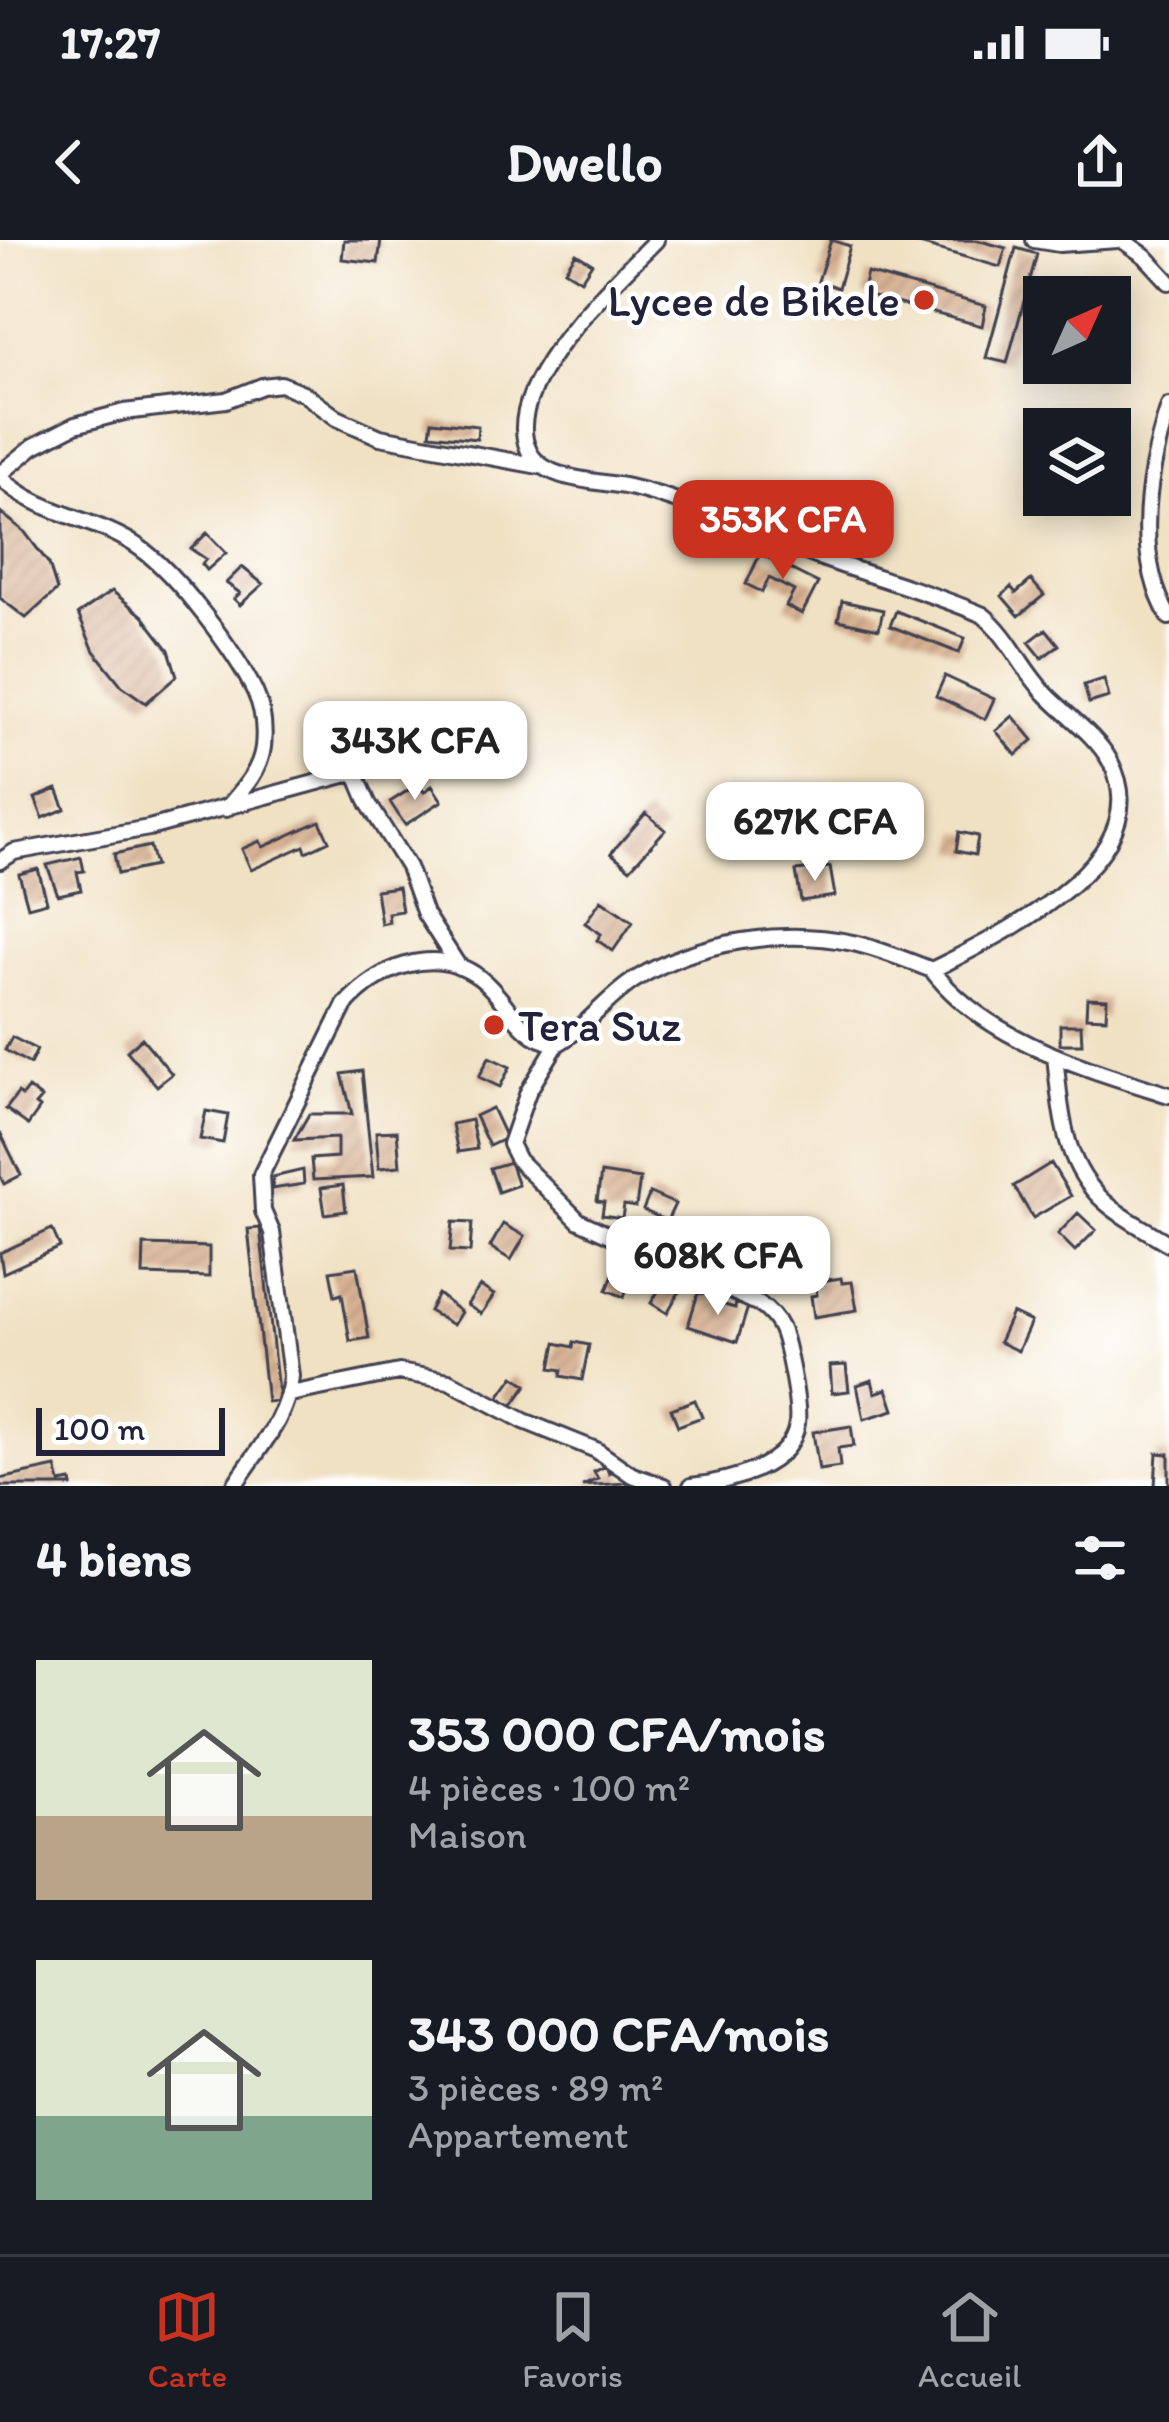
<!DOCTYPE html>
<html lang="fr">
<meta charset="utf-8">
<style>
:root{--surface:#171b24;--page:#20242c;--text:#f1f3f6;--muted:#9ea1a6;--line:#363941;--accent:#c8321e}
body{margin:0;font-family:Itim,sans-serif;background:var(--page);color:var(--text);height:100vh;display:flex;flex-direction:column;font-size:45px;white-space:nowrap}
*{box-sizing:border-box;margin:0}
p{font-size:39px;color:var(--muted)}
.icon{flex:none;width:66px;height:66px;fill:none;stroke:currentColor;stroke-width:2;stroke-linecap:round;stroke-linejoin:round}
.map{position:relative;height:1246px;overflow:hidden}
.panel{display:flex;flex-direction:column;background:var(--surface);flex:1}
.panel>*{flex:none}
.needle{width:78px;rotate:45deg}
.tools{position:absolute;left:1023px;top:36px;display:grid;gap:24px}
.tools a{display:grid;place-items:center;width:108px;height:108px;border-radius:0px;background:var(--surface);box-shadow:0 6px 30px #0003;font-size:60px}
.scale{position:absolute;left:36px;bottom:30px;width:189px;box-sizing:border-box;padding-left:12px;border:6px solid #22223b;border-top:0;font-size:33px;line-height:42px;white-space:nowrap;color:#22223b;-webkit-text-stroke:9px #fff;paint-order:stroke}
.price{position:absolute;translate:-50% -102px;padding:0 27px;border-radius:24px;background:#fff;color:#222;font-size:39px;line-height:78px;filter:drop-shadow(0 3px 6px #0008)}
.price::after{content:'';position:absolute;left:50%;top:72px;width:36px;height:27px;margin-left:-18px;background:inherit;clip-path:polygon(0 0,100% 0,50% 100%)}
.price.selected{background:var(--accent);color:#fff}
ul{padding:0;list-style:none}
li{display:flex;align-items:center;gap:36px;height:300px;padding:0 36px}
li span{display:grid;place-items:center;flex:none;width:336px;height:240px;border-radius:0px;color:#555}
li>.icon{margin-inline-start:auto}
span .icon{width:144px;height:144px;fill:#fffc;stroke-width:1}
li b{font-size:51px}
h2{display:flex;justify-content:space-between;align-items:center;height:144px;padding:0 36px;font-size:51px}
.status{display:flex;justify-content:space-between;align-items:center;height:84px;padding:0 60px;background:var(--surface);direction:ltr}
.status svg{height:33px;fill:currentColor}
header{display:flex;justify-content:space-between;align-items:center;height:156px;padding:0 36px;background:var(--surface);font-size:54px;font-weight:700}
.tab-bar{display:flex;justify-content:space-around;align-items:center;height:168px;border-top:3px solid var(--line);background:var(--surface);font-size:33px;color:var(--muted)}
.tab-bar a{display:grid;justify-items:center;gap:6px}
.tab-bar .selected{color:var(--accent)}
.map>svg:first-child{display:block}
.building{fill:url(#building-hatch)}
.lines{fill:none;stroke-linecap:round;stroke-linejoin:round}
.street-casing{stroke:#413f4f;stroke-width:20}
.street{stroke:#fff;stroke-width:14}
.poi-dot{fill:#c8321e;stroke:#fff;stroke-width:4.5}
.labels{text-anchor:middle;stroke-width:9;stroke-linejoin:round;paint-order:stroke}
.poi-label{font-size:45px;fill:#22223b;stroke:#fff;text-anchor:end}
</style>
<div class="status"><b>17:27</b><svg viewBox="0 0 49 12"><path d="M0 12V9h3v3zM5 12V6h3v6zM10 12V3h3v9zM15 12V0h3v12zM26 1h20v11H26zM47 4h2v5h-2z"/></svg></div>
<header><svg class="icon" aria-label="back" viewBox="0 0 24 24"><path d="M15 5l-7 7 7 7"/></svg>Dwello<svg class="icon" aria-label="share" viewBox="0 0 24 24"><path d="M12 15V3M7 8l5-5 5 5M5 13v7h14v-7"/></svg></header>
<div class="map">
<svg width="1169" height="1246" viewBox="0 0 1169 1246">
<defs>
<pattern id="building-hatch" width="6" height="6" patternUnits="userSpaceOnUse" patternTransform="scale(3)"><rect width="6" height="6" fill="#d7b192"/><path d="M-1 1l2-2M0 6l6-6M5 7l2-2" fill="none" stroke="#b8987f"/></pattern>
</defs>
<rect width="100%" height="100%" fill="#fff"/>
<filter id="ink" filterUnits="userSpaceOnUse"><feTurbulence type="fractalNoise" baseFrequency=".00833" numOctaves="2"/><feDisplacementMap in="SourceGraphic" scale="24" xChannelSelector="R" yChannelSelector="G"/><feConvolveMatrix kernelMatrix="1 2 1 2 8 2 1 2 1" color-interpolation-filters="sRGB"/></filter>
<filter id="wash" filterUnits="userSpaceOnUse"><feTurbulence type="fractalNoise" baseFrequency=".004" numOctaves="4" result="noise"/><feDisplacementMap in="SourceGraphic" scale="48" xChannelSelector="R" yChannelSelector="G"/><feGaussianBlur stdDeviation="2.7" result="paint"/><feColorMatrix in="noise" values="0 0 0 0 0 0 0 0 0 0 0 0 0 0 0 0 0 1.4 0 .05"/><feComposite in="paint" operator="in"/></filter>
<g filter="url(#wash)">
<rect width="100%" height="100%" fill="#f0e1c3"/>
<g id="blocks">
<!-- building -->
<path class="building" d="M344,0h37l-3,23 -36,-4z
M831,0l19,6 -12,42 -20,-7z
M977,0l29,8 -6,19 -91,-26z
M1016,8l21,6 -30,109 -21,-5z
M576,13l16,10 -11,17 -16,-10z
M867,33l119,33 -4,20 -120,-32z
M432,181l46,5 -1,13 -47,-5z
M0,272l24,19 25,33 8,26 -31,28 -26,-20z
M207,293l19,20 -19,17 -5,-6 4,-5 -15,-10z
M760,314l58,29 -16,31 -16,-8 8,-15 -25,-13 -7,14 -16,-8z
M242,327l21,17 -23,21 -6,-6 6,-6 -14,-10z
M1031,340l13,15 -25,21 -17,-20 9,-9 5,6z
M112,351l31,25 26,34 8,26 -31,27 -24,-17 -28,-35 -16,-37z
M842,361l41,9 -4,19 -41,-9z
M896,371l69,27 -6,15 -69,-27z
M1046,389l13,16 -17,13 -13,-16z
M945,436l49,23 -9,20 -49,-23z
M1104,439l5,18 -20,6 -5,-18z
M1013,476l20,24 -17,15 -20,-24z
M418,544l6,8 8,-6 10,15 -37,24 -15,-23z
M57,549l8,20 -22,9 -8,-20z
M646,573l19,17 -35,39 -19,-16z
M320,581l9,20 -23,11 -2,-6 -53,24 -9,-21 18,-8 3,6z
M880,582h16l1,27h-16z
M959,592l19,4 -3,19 -19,-4z
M150,606l5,20 -37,8 -4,-20z
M81,617l3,14 -7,1 4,18 -23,5 -11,-30z
M830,627l5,29 -34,5 -5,-30z
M38,629l9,33 -19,5 -9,-33z
M398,647l4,24 -14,2 1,9 -8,2 -5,-34z
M601,660l32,22 -20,29 -16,-11 4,-6 -16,-11z
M1087,758l20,1 -1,19 -20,-1z
M1060,785h21l1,19h-22z
M12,797l25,13 -7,14 -25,-14z
M142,798l30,36 -15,12 -30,-35z
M489,817l21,10 -10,20 -21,-10z
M362,831l11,106 -60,3 -2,-21 26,-2v-19l-43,2 15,-26h43l-10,-40z
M28,848l13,10 -6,7 5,3 -12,17 -22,-16 12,-16 4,3z
M492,868l14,30 -17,8 -14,-30z
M206,871l22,4 -5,28 -23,-4z
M471,880l6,29 -19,3 -6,-28z
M397,891l3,35 -21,2 -3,-36z
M0,892l21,43 -17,9 -4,-8z
M510,922l8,23 -20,7 -8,-24z
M1051,923l20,33 -38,22 -19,-32z
M303,930l1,14 -32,5 1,-12z
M601,933l39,6 -4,28 -12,-2 -2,13 -20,-3 2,-13 -7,-1z
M343,945l3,26 -21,3 -4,-26z
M650,953l25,11 -8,17 -24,-11z
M1078,973l18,17 -21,21 -17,-17z
M453,982l19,1 -2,29 -20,-1z
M503,984l22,12 -14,24 -21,-13z
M260,988l19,173 -12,1 -19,-173z
M52,989l8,18 -57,26 -3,-20z
M711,998l17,12 -12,17 -17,-12z
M144,1005l65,2v30l-66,-2z
M775,1005l19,12 -12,20 -7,-4 -3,5 -13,-9z
M621,1013l17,6 -14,38 -17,-7z
M357,1027l12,71 -19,3 -8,-47 -7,2 -5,-25z
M668,1035l16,9 -17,29 -16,-10z
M841,1038l1,5 10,-1 5,28 -43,7 -3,-21 6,-1 -2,-13z
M480,1046l14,9 -13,19 -14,-9z
M698,1053l18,3 -2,6 21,6 1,-5 12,4 -11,35 -49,-16z
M438,1054l23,18 -8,13 -24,-14z
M1012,1073l19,9 -13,29 -19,-9z
M574,1102l15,3 -7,35 -21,-4 1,-6 -11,-2 5,-25 17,4z
M846,1125l3,26 -17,2 -2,-27z
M514,1136l13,9 -15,21 -13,-9z
M872,1140l3,13 12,-4 7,21 -30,9 -7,-34z
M695,1160l7,17 -24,9 -7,-17z
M851,1186l3,20 -16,2 2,19 -21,3 -6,-38z
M1157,1213l12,1v32h-14z
M606,1226l3,8 11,-5 6,14 -44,3 16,-7 -4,-7z
M56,1227l4,16 11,-2 1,5h-72v-7z"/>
</g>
</g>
<g filter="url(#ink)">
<use href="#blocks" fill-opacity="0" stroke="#413f4f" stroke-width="3"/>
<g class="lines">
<defs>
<path id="street" d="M1034,0l25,4 59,-4
M1122,0l23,16 24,26
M1169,166c-21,65 -36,149 0,211
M0,234l34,-28 41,-21 49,-13 102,-12 36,-14 19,-2 22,9 34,25 43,19 159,29
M0,237c40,39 96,40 140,71 36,25 96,104 115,144 8,17 10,36 8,55 -3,25 -21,43 -37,62
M0,621l14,-9 135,-24 206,-56 13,31 40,64 17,47 34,53
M932,730c54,71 156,99 237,125
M557,804l-29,48 -18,52 8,16 61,61 180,83c25,17 26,36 32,64 3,16 8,39 6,55 -5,45 -71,59 -106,63
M1055,816c6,53 7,109 51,147 18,16 43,28 63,41
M290,1154l109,-22 50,9 75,40 72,29 36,25 32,11
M234,1246c22,-35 54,-67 57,-110l-19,-144 -9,-21 -2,-36 84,-170c34,-37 88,-62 135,-27 30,23 36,59 77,66 30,-17 50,-47 79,-65 62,-38 146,-51 217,-36 27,6 53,17 79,27 68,-35 231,-110 178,-209 -14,-26 -44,-46 -64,-67 -24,-24 -36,-57 -63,-79 -53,-23 -110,-38 -164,-58 -63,-23 -125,-55 -190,-70 -30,-7 -85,-5 -100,-36 -31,-63 88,-171 127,-211"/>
</defs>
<!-- street casing -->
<use href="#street" class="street-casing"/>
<!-- street -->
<use href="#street" class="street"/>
</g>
</g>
<!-- markers -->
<g class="poi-dot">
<circle cx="924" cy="60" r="12"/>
<circle cx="494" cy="785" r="12"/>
</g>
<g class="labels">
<!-- poi labels -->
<g class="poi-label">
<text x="900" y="76">Lycee de Bikele</text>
<text x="518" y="801" text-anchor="start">Tera Suz</text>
</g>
</g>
</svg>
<div class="tools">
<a><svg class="needle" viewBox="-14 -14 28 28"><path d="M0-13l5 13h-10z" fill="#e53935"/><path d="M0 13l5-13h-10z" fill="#9ea1a6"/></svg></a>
<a><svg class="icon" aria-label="layers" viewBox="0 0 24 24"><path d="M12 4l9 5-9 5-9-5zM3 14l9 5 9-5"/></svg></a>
</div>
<div class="scale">100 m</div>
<b class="price selected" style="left:783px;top:342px">353K CFA</b>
<b class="price" style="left:415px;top:563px">343K CFA</b>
<b class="price" style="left:815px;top:644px">627K CFA</b>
<b class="price" style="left:718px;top:1078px">608K CFA</b>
</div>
<section class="panel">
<h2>4 biens<svg class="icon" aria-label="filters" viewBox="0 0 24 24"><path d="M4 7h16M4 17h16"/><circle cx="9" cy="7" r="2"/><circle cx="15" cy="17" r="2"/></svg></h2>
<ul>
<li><span style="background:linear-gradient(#dfe7d0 65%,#b9a48a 0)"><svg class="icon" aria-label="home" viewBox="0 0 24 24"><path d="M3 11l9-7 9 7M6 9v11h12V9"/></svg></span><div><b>353 000 CFA/mois</b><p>4 pièces · 100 m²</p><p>Maison</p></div></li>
<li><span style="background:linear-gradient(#dfe7d0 65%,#7fa58c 0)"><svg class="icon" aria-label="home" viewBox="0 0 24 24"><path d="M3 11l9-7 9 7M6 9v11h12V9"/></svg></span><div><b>343 000 CFA/mois</b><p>3 pièces · 89 m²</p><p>Appartement</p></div></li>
</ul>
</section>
<nav class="tab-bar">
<a class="selected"><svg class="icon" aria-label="map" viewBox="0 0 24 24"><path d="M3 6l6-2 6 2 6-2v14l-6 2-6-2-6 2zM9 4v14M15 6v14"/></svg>Carte</a>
<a><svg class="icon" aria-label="saved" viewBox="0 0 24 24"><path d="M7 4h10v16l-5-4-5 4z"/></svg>Favoris</a>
<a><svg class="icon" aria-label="home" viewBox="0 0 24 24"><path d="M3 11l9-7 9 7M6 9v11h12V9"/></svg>Accueil</a>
</nav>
